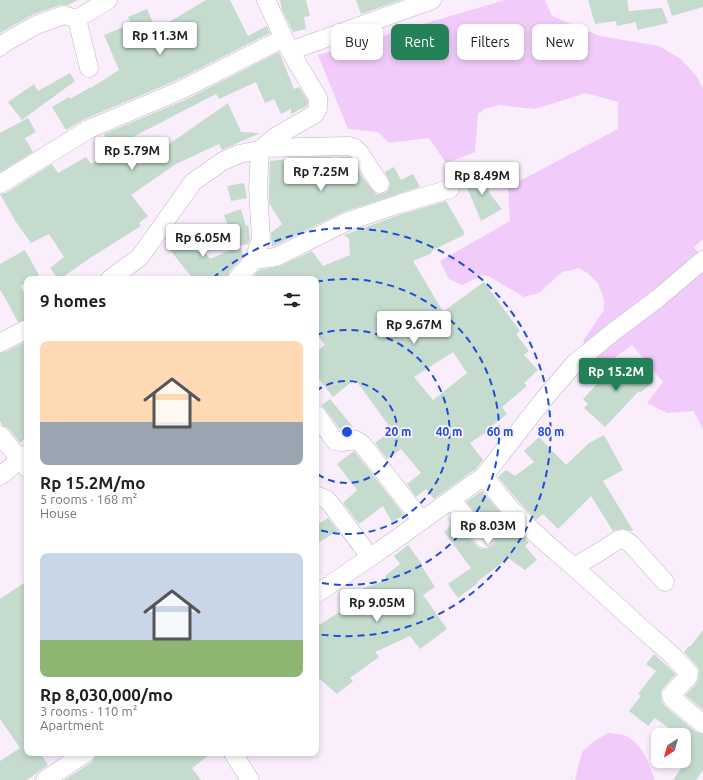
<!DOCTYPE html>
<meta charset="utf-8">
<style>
:root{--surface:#fff;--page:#f6f6f6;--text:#202124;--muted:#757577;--accent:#238158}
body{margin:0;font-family:Ubuntu,sans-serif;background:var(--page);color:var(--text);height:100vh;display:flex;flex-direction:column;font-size:15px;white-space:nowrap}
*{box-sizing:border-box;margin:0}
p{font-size:13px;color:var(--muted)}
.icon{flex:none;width:22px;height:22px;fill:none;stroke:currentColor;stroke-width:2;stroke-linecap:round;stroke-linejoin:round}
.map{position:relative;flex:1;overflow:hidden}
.side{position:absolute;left:24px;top:276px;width:295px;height:480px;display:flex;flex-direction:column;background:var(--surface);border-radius:8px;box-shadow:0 2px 6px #0003}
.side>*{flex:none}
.hud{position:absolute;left:331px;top:24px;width:312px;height:36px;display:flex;gap:8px}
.needle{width:26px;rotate:217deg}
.tools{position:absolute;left:651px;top:728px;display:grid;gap:8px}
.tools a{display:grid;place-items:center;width:40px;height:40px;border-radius:8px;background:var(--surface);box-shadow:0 2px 6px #0003;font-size:20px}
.price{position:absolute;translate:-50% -34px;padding:0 9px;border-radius:4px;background:#fff;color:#222;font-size:13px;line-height:26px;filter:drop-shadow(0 1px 2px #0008)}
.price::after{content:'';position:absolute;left:50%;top:24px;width:12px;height:9px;margin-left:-6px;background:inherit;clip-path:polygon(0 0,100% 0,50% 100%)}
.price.selected{background:var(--accent);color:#fff}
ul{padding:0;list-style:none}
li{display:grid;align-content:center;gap:8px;height:212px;padding:0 16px}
li span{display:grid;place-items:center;height:124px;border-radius:8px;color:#555}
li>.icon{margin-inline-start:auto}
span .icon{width:72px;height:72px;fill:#fffc;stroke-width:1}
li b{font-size:17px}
h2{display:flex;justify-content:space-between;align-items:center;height:48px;padding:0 16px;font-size:17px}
.tag{padding:0 14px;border-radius:8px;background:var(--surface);box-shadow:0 2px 6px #0003;font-size:14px;line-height:36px}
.tag.selected{background:var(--accent);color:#fff}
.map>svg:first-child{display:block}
.green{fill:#f1cbfa}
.building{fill:#c4dbce;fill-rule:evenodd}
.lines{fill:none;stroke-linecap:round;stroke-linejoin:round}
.minor-casing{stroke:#c1b2c4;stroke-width:19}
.minor{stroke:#fff;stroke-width:18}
.ring{fill:none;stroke:#1d4ed8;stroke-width:2;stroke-dasharray:7 5}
.centre{fill:#1d4ed8;stroke:#faeefd;stroke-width:2}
.ring-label{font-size:12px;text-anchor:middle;font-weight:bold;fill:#1d4ed8;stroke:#faeefd;stroke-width:4;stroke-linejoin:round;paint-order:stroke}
</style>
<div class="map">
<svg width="703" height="780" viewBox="0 0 703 780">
<rect width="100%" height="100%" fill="#faeefd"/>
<!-- green -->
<path class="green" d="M505,0h40l7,16 48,20 59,10 22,13 16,18 6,12v150l-9,8 9,13v169l-10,-18 -26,2 -20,-10 16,-21 -31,-37 -23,17 -16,4 -10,-25 21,-31v-10l-6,-17 -12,-11 -7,-4 -17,4 -23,21 -15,4 -34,-20 -7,-2 -21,10 -13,-6 -9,-18 70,-40 -2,-34 110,-58v-27l-32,-9 -51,16 -35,-4 -16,4 -6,5 -3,38 -29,11 -17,-25 -40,5 -11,-11 -30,-3 -30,-74z
M608,733c5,1 11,1 16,2 19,8 24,28 31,45h-80l7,-28 12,-11z"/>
<!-- building -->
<path class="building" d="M0,0h78l-10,5h-8l-28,10 -32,18z
M206,0h24l18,36 19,-10 3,7 -93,47 -92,39 -19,11 -14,-23 17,-10 1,2 21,-12v1l28,-18 -15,-35 27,-11 -3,-7 19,-8 9,21z
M280,0h26l4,16 -6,1 2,12 -13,3 -11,-22z
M356,0h45l-40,14z
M588,0h39l2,11 33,-3 6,15 -31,7 -1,-8 -19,4 -1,-5 -21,3z
M667,0h36v7l-31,9z
M279,52l15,37 5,-2 9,14 -1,5 -16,8v-5l-10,5 -7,-15 -9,4 -9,-21 -37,17 -3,-5 -91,47 14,24 89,-62 13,29 19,1 -38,17 -3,-6 -43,20 -45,31 17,21 -9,7 2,3 -51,32 -30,21h-2l-8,-11 14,-11 -15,-23 -18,9 -15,-21 -16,-28 6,-1 46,-29 6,9 28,-16 5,7 22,-13 -9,-17 81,-34z
M70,73l5,8 -53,39 -14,-18 26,-18 4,7z
M28,118l8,14 -11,6 8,14 -33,20v-39z
M331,157v2l12,-2h6l14,21 13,16h5l4,-1 4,-4 1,-6 -5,-11 9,-5 7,13 12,-6 7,13 -77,25 -71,35 -1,-14 11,-9 -13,-21v-15l1,-27 20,-2v-1z
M483,169l7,25 12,15 -21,12 -17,-41z
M244,183l3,15 -16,3 -4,-15z
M446,201l18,31v3l-33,16 1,2 -19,8 29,49 2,1 40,-29 36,49 -4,3 13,17 -5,4 14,15 -14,13 3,3 -25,21 5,7 -14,11 1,2 -24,16 13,17 -6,8 -43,31 -8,-10 -10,8 -9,-13 14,-11 -20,-24 -14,10 -12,-16 17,-13 -37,-51 -22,18 -17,-22v-23l9,-7 -9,-12v-54h-65l8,-9 21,-4 32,-15 11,15 27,-11 -1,-16 -5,-4 58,-21zM453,352l14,21 -34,27 -19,-23z
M241,209l5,17 2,-1 2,13 -2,6 -18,4 -4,-17 3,-1 -5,-15z
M185,227l25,32 30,-13 4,10 -15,16 -2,7h-34l-26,-33z
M25,250l14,25 -7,4h-5v3l-6,4 6,13v20l-9,3 -14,-26 -4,-6v-26z
M27,341v96l-7,6 -12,-15 -6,-3 -2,-4v-68l5,-1z
M629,357l23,26 -12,10 -1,-2 -34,36 -21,-19 4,-4 -5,-5 15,-16z
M330,399l23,28 -4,3 -8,1 -19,-26z
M604,435l19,35 -20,11 30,49 -2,1 -9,-2 -9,2 -22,-35 -33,33 -15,-15 -7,6 -24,-26 -14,-17 8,-7 9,6 19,-14 -10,-11 15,-14 27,28 23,-22z
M354,451l2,2 48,62 -12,7 -9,-16 -24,18 -16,-21 14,-13 -20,-26z
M482,491l25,29 22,22 -4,4 12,14 -12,10 -17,-12 -31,24 1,1 -20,15 -10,-14 23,-16 -27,-36 12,-10 21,24 4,3h6l5,-2 3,-4v-6l-2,-5 -27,-30z
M328,518l10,13 -22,13v-19z
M408,545l14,19 -1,1 14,22 -12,8 24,34 -27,20 -10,-13 -35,16 4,5 -29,21 3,3 -16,13 -21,-18v-49l39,-25 -6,-8 39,-15 -3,-3 15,-12 -6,-8z
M27,581v172h13l8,12 -21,15h-27v-19l20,-13 -20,-29v-120z
M703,630v80l-18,-15 11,-11 2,-4 1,-9 -2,-5 -13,-14 5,-6 1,1z
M654,654l22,20 -13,14 -2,4 1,10 3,4 31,26 7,2v36l-7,10h-23l11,-16v-29h-6l-23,-17 -7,8 -19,-15 12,-15 -3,-2 18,-23 -10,-7z
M99,753h113l-20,15 9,12h-137l28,-18 4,-7z"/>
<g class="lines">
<defs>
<path id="minor" d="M0,47l1,-2 35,-20 28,-10 13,4
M290,51l142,-51
M89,68l-12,-49 31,-19
M262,148l87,-2 6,2 4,4 21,32
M0,184l89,-55 92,-39 103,-52
M254,260l22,-3 70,-35 53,-18 51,-15
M110,279l30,-22 53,-75 30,-21 16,-7 21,-4
M237,279l17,-19 7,-21 -3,-51 2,-38 15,-13 40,-23 3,-6v-10l-28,-47 -24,-51
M0,343l27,-14
M316,414l19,27 6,1 15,-2 7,5 59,76
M0,435l27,33
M0,476l27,-22
M484,476c25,35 57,64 90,91l27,-16 17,-11 6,-1 7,5 34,38
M316,495l10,4 4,4 40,54
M452,499l6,9 27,31
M574,567l74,67 24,21 17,18 -1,4 -17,18 1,3 31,26
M316,594l65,-44 103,-74 60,-77 30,-35 39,-32 44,-33 46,-39
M233,753l17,27
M45,780l41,-27"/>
</defs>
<!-- minor casing -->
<use href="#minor" class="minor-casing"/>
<!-- minor -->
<use href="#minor" class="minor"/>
</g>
<!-- distance rings -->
<g class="ring">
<path d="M316 391A51 51 0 1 1 316 473"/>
<path d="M316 335A102 102 0 1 1 316 529"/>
<path d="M316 282A153 153 0 1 1 316 582"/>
<path d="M213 278A204 204 0 1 1 317 634"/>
</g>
<circle cx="347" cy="432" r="6" class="centre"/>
<g class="ring-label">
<text x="398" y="436">20 m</text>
<text x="449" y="436">40 m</text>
<text x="500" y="436">60 m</text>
<text x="551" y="436">80 m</text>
</g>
</svg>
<div class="tools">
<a><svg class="needle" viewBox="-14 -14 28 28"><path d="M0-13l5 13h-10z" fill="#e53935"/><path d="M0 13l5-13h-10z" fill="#757577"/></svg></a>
</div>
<b class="price" style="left:160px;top:56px">Rp 11.3M</b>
<b class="price" style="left:132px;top:171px">Rp 5.79M</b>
<b class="price" style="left:321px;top:192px">Rp 7.25M</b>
<b class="price" style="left:482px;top:196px">Rp 8.49M</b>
<b class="price" style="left:203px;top:258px">Rp 6.05M</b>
<b class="price" style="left:414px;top:345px">Rp 9.67M</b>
<b class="price selected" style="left:616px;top:392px">Rp 15.2M</b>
<b class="price" style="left:488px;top:546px">Rp 8.03M</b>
<b class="price" style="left:377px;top:623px">Rp 9.05M</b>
<div class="hud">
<a class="tag">Buy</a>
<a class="tag selected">Rent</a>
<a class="tag">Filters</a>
<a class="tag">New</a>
</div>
<section class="side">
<h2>9 homes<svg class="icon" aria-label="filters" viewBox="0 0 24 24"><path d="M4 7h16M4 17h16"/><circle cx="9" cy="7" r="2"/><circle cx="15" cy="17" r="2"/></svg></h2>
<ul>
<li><span style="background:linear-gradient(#ffd9b3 65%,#9aa5b1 0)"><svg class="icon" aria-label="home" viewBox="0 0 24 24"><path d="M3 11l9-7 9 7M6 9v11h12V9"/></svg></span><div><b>Rp 15.2M/mo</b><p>5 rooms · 168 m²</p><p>House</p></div></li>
<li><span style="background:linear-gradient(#c9d6e8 70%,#8fb573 0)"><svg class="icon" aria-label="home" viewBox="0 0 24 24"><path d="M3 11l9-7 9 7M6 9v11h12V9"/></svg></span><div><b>Rp 8,030,000/mo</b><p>3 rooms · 110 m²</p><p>Apartment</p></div></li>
</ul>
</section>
</div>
